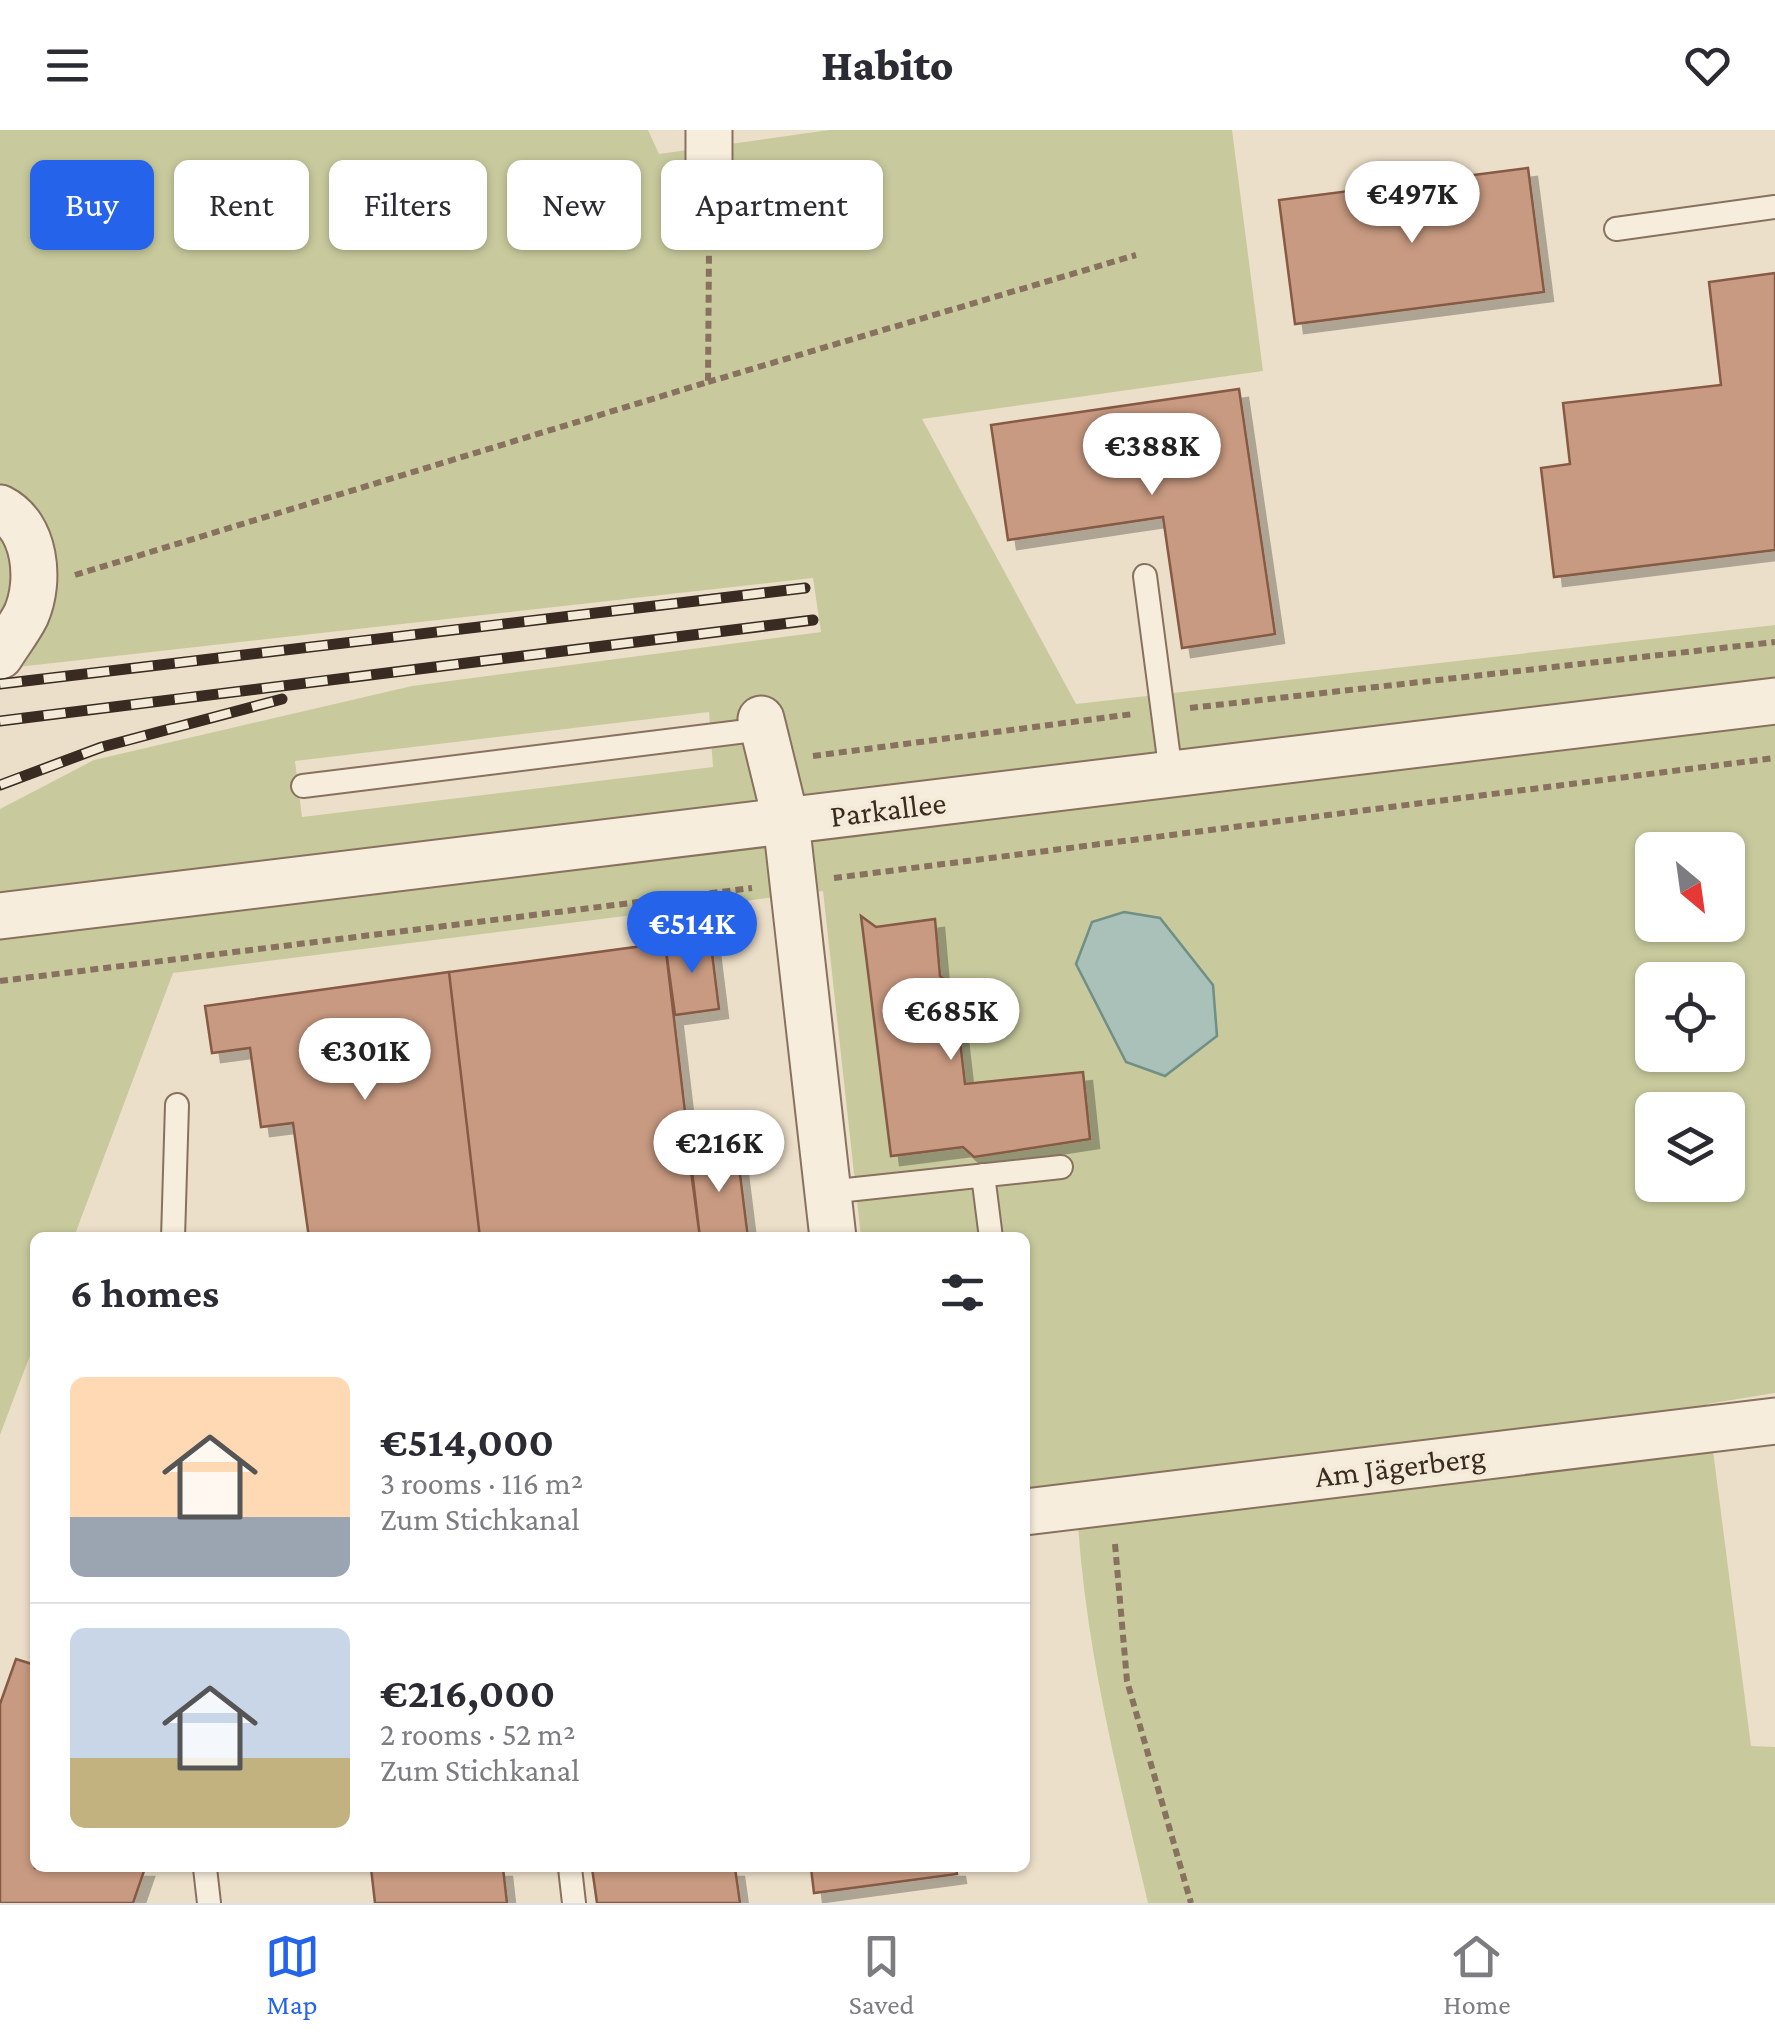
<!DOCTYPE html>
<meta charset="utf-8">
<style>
:root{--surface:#fff;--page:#f2f2f3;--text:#2b2b33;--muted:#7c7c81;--line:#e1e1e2;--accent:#2563eb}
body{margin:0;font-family:"Crimson Pro",serif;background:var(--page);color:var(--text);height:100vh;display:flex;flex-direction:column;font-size:38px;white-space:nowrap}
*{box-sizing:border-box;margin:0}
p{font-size:32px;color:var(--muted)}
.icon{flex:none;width:55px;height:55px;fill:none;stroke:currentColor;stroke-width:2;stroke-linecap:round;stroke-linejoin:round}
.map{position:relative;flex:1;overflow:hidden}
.sheet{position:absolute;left:30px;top:1102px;width:1000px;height:640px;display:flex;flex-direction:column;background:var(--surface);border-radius:15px;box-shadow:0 2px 8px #0004}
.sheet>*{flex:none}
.hud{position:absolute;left:30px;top:30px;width:1000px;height:90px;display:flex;gap:20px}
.needle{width:65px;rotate:151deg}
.buttons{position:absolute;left:1635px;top:702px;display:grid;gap:20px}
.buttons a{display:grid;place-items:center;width:110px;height:110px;border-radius:15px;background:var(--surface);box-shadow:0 2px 8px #0004;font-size:50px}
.price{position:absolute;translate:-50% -85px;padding:0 22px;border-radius:35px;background:#fff;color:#222;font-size:32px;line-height:65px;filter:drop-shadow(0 2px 5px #0008)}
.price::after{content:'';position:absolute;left:50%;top:60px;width:30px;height:22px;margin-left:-15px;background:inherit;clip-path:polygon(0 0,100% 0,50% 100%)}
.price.on{background:var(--accent);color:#fff}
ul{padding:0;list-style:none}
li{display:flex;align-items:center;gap:30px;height:250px;padding:0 40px}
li+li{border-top:2px solid var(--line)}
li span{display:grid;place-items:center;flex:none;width:280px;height:200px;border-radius:15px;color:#555}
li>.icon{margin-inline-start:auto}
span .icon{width:120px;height:120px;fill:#fffc;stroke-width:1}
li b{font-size:42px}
h2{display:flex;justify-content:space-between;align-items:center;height:120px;padding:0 40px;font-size:42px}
.pill{padding:0 35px;border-radius:15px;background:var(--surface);box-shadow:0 2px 8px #0004;font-size:35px;line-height:90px}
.pill.on{background:var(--accent);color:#fff}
header{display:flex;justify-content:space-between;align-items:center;height:130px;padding:0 40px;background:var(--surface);font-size:45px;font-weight:800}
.tab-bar{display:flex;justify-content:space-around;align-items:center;height:140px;border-top:2px solid var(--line);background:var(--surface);font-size:28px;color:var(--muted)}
.tab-bar a{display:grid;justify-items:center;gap:5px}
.tab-bar .on{color:var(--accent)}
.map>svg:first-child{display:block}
.green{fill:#c8ca9d;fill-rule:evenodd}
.water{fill:#a9c1b8;stroke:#708f85;stroke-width:2.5}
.building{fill:#c89a81;stroke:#865a45;stroke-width:2.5;filter:url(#shadow)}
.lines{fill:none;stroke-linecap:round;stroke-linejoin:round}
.service-casing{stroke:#88715e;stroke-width:26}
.minor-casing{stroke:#88715e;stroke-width:49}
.path{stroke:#88715e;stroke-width:6;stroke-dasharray:8 5;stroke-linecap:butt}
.service{stroke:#f7eddc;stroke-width:22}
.minor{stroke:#f7eddc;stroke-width:45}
.rail-casing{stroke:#392b21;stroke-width:11}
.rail{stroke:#f4ead8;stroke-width:8;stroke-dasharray:22;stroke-linecap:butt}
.labels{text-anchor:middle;stroke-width:8;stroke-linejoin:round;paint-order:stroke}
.street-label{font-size:32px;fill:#392b21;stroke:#f4ead8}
</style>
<header><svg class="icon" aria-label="menu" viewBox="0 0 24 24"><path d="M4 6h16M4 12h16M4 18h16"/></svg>Habito<svg class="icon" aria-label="heart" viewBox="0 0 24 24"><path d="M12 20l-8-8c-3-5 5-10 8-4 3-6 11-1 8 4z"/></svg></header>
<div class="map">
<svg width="1775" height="1773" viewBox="0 0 1775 1773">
<defs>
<filter id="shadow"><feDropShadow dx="9" dy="9" stdDeviation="0" flood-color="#0004"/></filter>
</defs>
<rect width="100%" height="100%" fill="#ecdfc9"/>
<!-- green -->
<path class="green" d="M0,0h648l11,24 170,-24h403l31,241 -341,48 154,285 699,-79v768l-68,11 44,342 24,1v156h-627c-33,-140 -67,-271 -72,-416l-51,6v-255l-164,-1 -38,-346 -650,82 -99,264 -39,1v104l-35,93v-626l94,-49 318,-74 409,-54 -8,-54 -813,91zM709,582l4,55 -411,50 -7,-56zM1652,720h76v75h-76zM1652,850h76v75h-76zM1652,980h76v75h-76z"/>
<!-- water -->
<path class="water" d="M1124,782l36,6 53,67 4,51 -52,40 -39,-14 -50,-98 16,-42z"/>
<!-- building -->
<path class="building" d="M1528,38l16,124 -249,32 -16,-124z
M1775,143v277l-221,27 -13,-109 29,-4 -7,-61 158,-18 -12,-103z
M1239,259l36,245 -93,14 -19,-131 -155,23 -17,-115z
M861,786l15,11 59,-8 5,57 14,13 11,95 118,-12 7,67 -116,18 -11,-10 -72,9z
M710,807l9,72 -44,6 -10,-72z
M665,813l35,295h-220l-31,-266z
M449,842l31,266h-171l-16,-115 -32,4 -11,-79 -38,5 -7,-47z
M737,1020l11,88h-48l-11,-82z
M16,1529l19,6v203h110l-12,35h-133v-199z
M371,1738h132l4,35h-132z
M592,1738h143l5,35h-143z
M811,1738h145l1,6 -143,19z"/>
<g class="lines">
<defs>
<path id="service" d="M1616,99l159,-22
M1145,446l26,198
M303,656l461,-57
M983,1045l8,63
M828,1062l233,-25
M173,1108l4,-133
M205,1738l4,35
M570,1738l4,35"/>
<path id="minor" d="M709,80v-80
M0,378c36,18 41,73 26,107 -7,14 -18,28 -26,41
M761,589l25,102 47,417
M0,786l1775,-215
M1025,1382l750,-91"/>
</defs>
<!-- service casing -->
<use href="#service" class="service-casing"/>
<!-- minor casing -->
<use href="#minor" class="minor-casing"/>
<!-- path -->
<path class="path" d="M708,252l428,-127
M75,445l633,-193 1,-131
M1190,578l585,-66
M813,626l320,-42
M834,748l941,-120
M0,851l752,-93
M1115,1414l12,137 64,222"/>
<!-- service -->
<use href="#service" class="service"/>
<!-- minor -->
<use href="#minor" class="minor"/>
<defs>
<path id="rail" d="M0,554l805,-96
M0,591l813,-101
M0,655l102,-38 180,-48"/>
</defs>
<!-- rail casing -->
<use href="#rail" class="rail-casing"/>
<!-- rail -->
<use href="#rail" class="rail"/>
</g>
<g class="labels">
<!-- street labels -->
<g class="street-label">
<text transform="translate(888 679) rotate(-7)" y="11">Parkallee</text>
<text transform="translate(1400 1336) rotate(-7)" y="11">Am Jägerberg</text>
</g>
</g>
</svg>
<div class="buttons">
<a><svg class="needle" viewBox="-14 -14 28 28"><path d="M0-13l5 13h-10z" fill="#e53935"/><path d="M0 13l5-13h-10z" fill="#7c7c81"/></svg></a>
<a><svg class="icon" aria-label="locate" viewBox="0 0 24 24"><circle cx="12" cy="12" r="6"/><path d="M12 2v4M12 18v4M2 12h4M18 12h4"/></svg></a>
<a><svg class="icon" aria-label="layers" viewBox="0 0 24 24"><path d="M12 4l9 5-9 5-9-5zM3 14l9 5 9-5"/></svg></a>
</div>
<b class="price" style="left:1412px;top:116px">€497K</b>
<b class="price" style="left:1152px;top:368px">€388K</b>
<b class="price on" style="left:692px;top:846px">€514K</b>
<b class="price" style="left:951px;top:933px">€685K</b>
<b class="price" style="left:365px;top:973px">€301K</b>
<b class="price" style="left:719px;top:1065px">€216K</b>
<div class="hud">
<a class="pill on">Buy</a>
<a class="pill">Rent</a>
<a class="pill">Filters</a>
<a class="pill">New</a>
<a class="pill">Apartment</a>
</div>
<section class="sheet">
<h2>6 homes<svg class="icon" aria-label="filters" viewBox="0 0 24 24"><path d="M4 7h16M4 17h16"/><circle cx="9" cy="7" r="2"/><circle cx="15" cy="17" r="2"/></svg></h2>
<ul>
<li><span style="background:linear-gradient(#ffd9b3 70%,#9aa5b1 0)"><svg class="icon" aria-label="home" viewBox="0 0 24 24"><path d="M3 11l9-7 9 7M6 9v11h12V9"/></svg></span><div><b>€514,000</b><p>3 rooms · 116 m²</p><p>Zum Stichkanal</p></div></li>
<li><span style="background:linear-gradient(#c9d6e8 65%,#c2b280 0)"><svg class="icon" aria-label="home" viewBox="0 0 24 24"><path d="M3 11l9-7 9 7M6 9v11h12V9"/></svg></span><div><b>€216,000</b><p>2 rooms · 52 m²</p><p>Zum Stichkanal</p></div></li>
</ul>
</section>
</div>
<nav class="tab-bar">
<a class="on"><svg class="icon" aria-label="map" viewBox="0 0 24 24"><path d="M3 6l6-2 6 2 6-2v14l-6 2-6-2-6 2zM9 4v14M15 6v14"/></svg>Map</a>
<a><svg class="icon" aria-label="saved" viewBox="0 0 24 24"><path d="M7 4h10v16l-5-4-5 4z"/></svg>Saved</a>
<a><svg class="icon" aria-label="home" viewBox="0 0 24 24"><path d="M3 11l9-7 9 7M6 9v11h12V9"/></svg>Home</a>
</nav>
